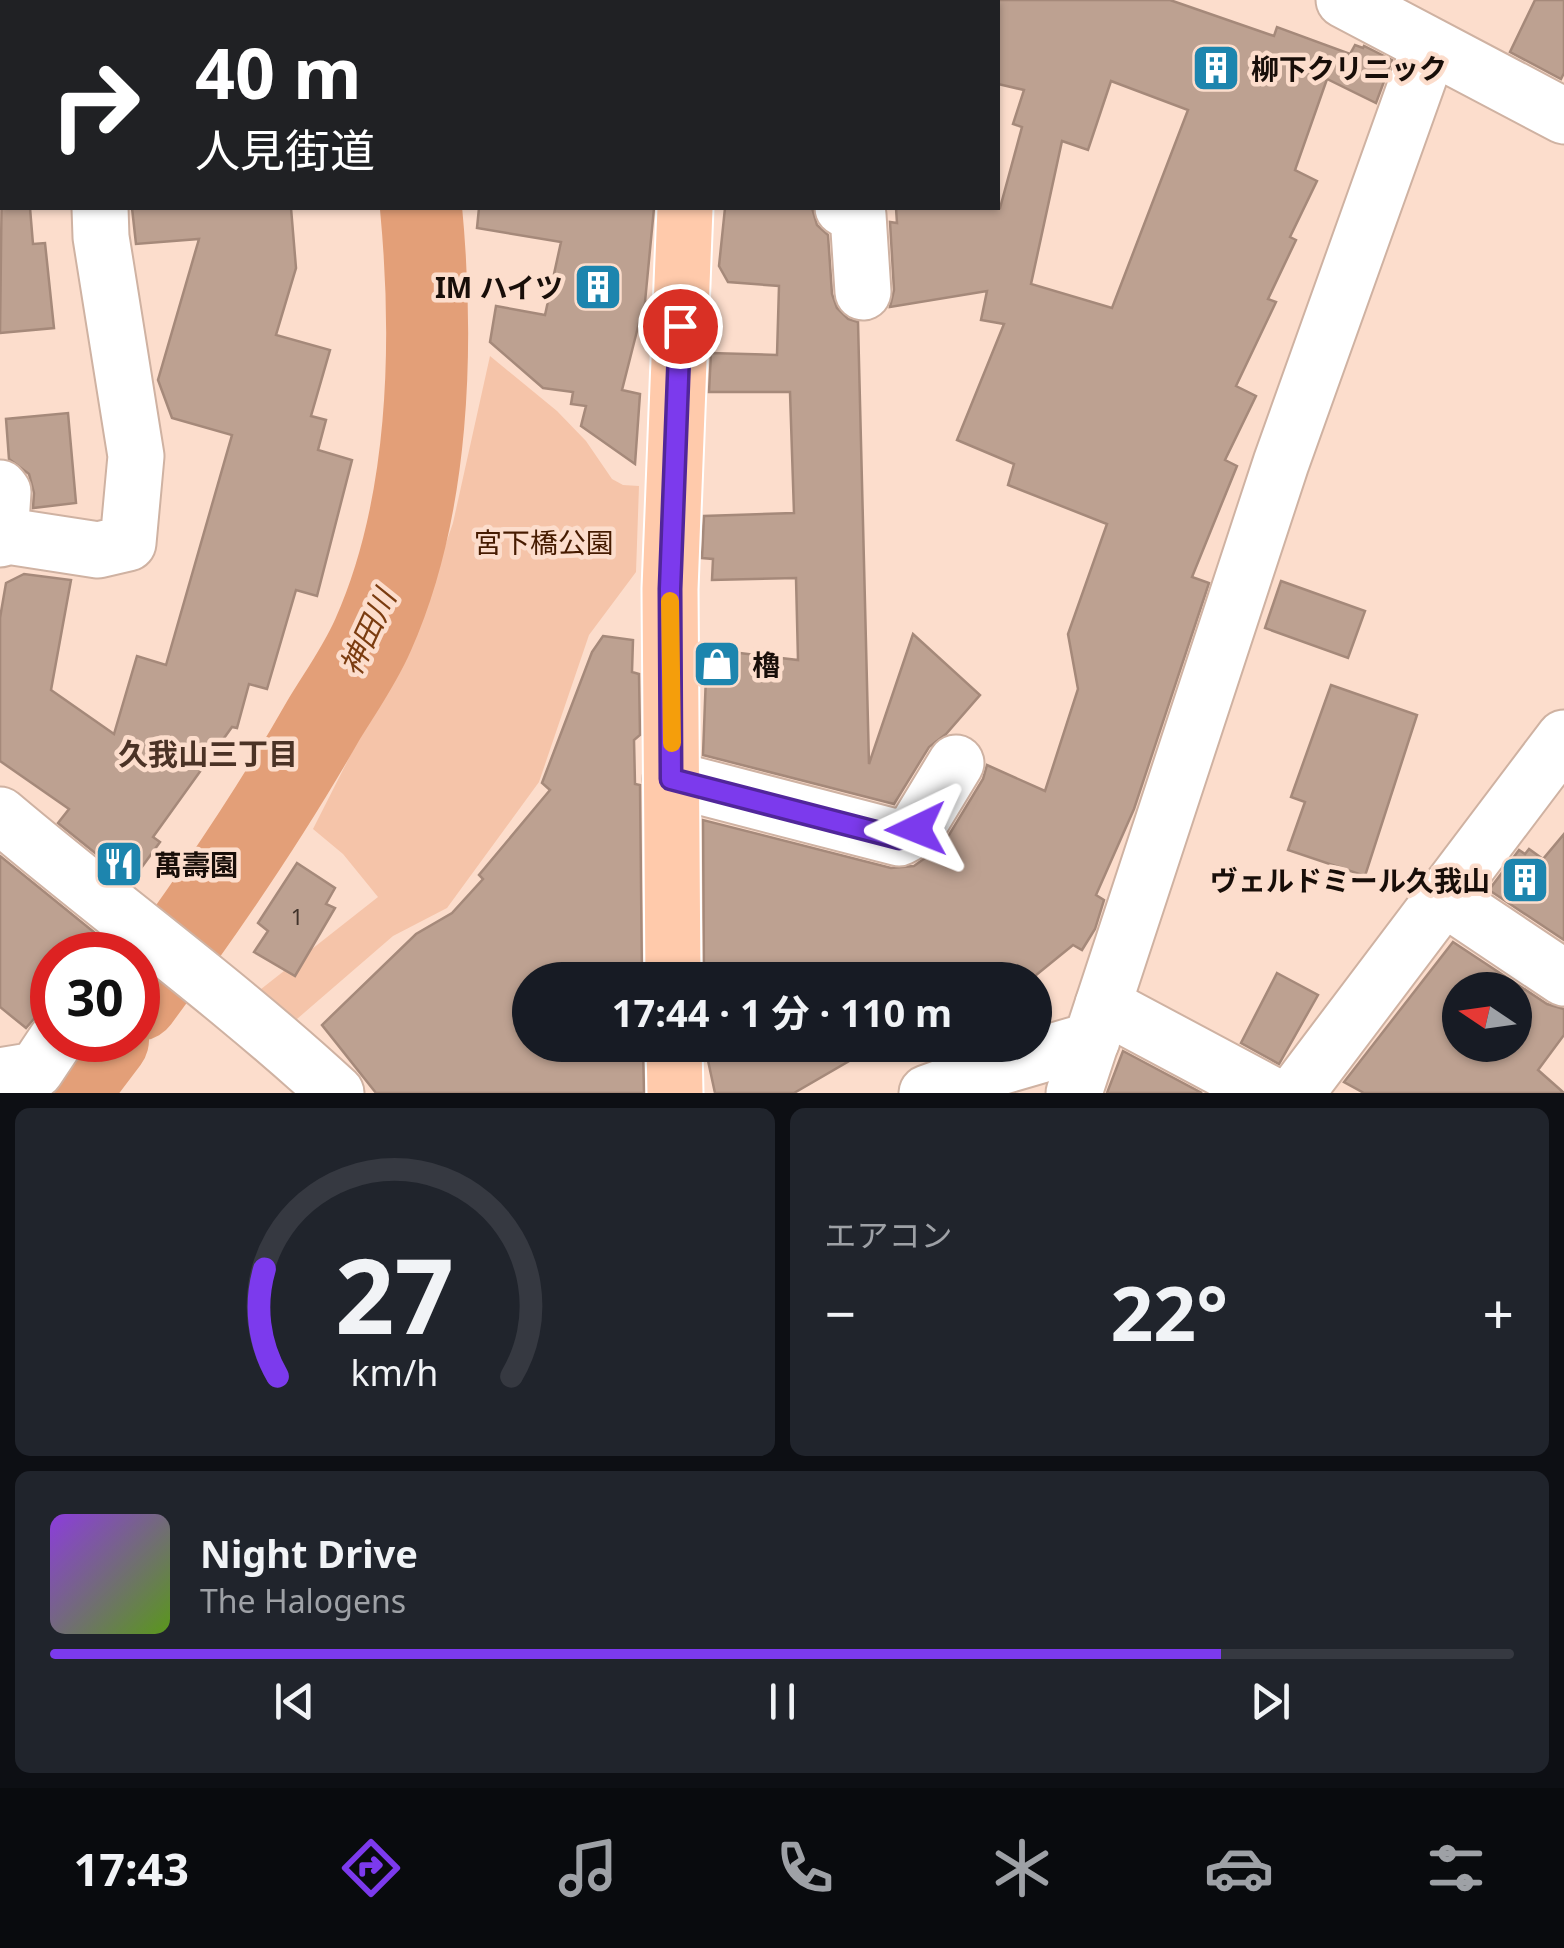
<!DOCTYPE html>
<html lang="ja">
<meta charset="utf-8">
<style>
body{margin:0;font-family:"Noto Sans","Noto Sans JP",sans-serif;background:#20242c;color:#f1f3f6;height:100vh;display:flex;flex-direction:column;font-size:38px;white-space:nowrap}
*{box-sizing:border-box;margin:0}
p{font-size:32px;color:#9ea1a6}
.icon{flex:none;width:55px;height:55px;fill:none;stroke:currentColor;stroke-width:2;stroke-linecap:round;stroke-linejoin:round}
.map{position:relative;height:1093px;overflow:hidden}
.details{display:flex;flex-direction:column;gap:15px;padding:15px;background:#0d0f14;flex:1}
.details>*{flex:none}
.hud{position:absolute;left:0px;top:0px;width:1000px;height:210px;box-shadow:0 2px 8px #0004;background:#202124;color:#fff;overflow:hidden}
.needle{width:65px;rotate:283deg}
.tools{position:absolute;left:1442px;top:972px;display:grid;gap:20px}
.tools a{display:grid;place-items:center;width:90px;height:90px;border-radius:50%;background:#171b24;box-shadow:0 2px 8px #0004;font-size:50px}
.speed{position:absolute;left:30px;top:932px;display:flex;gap:20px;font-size:50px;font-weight:700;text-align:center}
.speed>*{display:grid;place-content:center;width:130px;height:130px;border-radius:50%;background:#171b24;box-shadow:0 2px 8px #0004;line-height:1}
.speed .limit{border:15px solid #d22;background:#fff;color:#111}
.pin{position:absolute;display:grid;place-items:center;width:85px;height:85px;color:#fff;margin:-42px;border:5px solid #fff;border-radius:50%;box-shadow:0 2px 10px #0007}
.me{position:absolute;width:110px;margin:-55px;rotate:268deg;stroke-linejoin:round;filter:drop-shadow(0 0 8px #0008)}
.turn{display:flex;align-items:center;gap:35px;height:210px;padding:0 30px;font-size:45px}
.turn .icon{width:130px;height:130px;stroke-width:2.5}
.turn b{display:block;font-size:70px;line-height:85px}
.big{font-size:75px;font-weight:700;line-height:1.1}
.details .widget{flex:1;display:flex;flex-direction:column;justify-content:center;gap:15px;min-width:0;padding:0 35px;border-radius:15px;background:#20242c}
.details .dial{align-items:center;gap:0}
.dial svg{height:260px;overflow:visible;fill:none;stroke:#363941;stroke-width:7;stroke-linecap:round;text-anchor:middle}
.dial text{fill:#f1f3f6;stroke:none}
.song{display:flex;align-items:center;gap:30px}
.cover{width:120px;height:120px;border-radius:15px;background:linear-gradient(135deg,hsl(270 70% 55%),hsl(90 70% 35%))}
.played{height:10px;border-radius:5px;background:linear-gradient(90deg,#7c3aed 80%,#363941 80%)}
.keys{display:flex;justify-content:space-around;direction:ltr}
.heat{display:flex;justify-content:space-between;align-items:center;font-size:55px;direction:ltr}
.details .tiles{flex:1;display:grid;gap:15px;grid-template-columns:1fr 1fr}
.widget:last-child{grid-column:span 2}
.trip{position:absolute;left:512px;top:962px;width:540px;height:100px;border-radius:50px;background:#171b24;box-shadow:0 2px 8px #0004;font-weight:700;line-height:100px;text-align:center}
.menu{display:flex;height:160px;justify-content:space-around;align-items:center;background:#090b0e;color:#9ea1a6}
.menu .icon{width:70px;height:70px}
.menu .active{color:#7c3aed}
.menu b{font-size:45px;color:#f1f3f6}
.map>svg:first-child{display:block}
.green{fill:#f5c4a9}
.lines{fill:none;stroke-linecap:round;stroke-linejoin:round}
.river{stroke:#e39f78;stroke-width:82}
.building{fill:#bda191;stroke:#a5897a;stroke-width:2.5;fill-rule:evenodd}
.minor-casing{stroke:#cfb2a2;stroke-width:59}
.major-casing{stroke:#fff;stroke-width:59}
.minor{stroke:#fff;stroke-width:55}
.major{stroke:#ffcaab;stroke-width:55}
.route-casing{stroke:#51269a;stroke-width:25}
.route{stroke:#7c3aed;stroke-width:18}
.slow{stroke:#f59e0b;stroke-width:18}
.labels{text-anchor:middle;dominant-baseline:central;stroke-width:9;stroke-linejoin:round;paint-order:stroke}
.number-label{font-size:22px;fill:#41332b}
.poi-label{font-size:28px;font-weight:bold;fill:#180e09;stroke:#fcddcc;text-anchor:start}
.park-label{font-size:28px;fill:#461b00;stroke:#fcddcc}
.water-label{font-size:30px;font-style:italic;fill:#7b3c10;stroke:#fcddcc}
.neighbourhood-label{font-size:30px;font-weight:bold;fill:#4b3326;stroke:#fcddcc}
</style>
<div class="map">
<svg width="1564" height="1093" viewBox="0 0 1564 1093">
<rect width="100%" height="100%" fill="#fcddcc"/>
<path class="green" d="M490,356L557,411L586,441L612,479L623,485L639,486L636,572L589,635L539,782L447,908L393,936L290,1025L256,993L378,897L343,854L313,829L420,618L453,523Z"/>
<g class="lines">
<g class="river">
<path d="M402,0L403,2"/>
<path d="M138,1000C204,911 268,818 323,721C340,693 360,665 373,635C430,507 434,345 421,208"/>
<path d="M68,1093L108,1040"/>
</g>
</g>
<g class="building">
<path d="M998,0H1170L1274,36L1277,27L1350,54L1355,45L1363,48L1364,46L1392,60L1376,103L1327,79L1295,170L1317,181L1290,237L1296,240L1268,299L1276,302L1236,386L1256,396L1225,460L1237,466L1192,577L1209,583L1134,809L1096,895L1104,900L1095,929L1082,950L1073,945L1030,980H704L703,820L891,868L914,866L943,845L983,779L987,765L1045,791L1078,689L1068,634L1107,524L1008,485L1014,464L957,440L1004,324L981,320L987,291L890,307L894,290L890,222L897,223L896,208H1000L1022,127L1013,124L1024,90L998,84ZM1111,81L1188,110L1112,308L1031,284L1062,141L1088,150Z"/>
<path d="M1535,0H1564V73L1561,79L1510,52Z"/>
<path d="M2,168V208H30L33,244L45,243L54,328L0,333Z"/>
<path d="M132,208H291L296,268L276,335L330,350L311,416L326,420L318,450L352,460L317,596L296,590L267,689L249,684L237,728L232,727L153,837L160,842L131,882L58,823L69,809L0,761V618L6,583L24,574L71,580L51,690L114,734L137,656L166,665L232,435L172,418L158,380L199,239L136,244Z"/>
<path d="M479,208H654L643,323H639L622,390L640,394L635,464L581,426L586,406L571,404L573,392L543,388L490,342L496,306L545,315L561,242L477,228Z"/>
<path d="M725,208H812L817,225L828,235L832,294L837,308L848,319L858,322L869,764L913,634L980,695L946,734L929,747L894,804L703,755L707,649L798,660L796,578L712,580L713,559L702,558L704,516L794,513L790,392H709L711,353L777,355L779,286L728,282L719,266Z"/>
<path d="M68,413L76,503L33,508L34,493L29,474L9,459L6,419Z"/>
<path d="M1281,581L1365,611L1348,658L1265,628Z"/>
<path d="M603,636L633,640L632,672L639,674L640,735L634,740L635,784L640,785L642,980H530V1045H643L644,1093H376L322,1025L416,934L452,913L483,879L479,875L550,790L542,783L592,652Z"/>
<path d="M1331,685L1417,715L1365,876L1288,850L1305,802L1291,797Z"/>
<path d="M1564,834V940L1489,890L1519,850L1525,854L1529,849L1543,859Z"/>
<path d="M0,856L95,933L79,955H52V998L26,1028L0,1007Z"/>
<path d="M297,863L335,888L326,904L335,908L295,976L254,952L268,931L258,923Z"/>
<path d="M1453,942L1547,1004L1564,1009V1035L1538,1070L1564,1093H1364L1344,1082ZM1460,990H1515V1045H1460Z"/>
<path d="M1277,973L1318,995L1279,1064L1241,1043Z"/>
<path d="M759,1045H849L856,1057L794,1093H715L707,1056Z"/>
<path d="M1123,1051L1202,1093H1107Z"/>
</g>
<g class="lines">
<g class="minor-casing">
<g id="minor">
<path d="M91,0V2"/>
<path d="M1344,0L1564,116"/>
<path d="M843,208L858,215L863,292"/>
<path d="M0,488L3,492L0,539"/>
<path d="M1,535L98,550L128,543L136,456L101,237L100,208"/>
<path d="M671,779L899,838L916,829L956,763"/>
<path d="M0,815C111,909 229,994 336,1093"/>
<path d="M1443,897L1564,978"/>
<path d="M1103,1005L1268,1093"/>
<path d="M0,1076L36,1070L56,1040"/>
<path d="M927,1093L996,1068L1092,1040"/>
<path d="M1074,1093L1281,463L1430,46"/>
<path d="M1296,1093L1564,738"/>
</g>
</g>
<g class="major-casing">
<g id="major">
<path d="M697,2V0"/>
<path d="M673,980L670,589L685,208"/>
<path d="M674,1045L675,1093"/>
</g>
</g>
<use href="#minor" class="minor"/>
<use href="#major" class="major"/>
</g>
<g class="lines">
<g class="route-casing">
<path id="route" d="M680,326L670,589L671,779L899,838L916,829"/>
</g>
<use href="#route" class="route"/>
<path class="slow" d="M670,601L672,743"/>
</g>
<defs>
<g id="building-square" transform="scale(2.5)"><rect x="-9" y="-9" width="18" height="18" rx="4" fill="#1d85ae" stroke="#fcddcc"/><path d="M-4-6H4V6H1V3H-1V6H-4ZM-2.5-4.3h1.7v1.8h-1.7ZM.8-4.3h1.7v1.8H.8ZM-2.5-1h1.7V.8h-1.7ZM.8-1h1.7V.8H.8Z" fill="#fff"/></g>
<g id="shop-square" transform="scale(2.5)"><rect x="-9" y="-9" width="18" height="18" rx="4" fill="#1d85ae" stroke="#fcddcc"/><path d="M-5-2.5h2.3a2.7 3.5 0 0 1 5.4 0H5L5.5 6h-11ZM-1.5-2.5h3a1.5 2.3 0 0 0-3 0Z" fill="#fff"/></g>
<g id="restaurant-square" transform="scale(2.5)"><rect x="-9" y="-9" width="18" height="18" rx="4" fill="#1d85ae" stroke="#fcddcc"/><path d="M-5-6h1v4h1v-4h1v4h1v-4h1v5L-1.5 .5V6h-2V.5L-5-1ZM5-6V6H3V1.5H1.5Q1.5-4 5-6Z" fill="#fff"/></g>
</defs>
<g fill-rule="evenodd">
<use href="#building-square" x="1216" y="68"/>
<use href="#building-square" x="598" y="287"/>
<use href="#shop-square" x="717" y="664"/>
<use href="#restaurant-square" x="119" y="864"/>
<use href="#building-square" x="1525" y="880"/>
</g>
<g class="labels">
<g class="number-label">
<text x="297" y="916">1</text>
</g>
<g class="poi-label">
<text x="1251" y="68">柳下クリニック</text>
<text x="563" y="287" text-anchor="end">IM ハイツ</text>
<text x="752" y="664">櫓</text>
<text x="154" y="864">萬壽園</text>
<text x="1490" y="880" text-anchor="end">ヴェルドミール久我山</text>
</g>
<g class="park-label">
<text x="544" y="542">宮下橋公園</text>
</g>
<g class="water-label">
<text transform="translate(367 632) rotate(-65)">神田川</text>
</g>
<g class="neighbourhood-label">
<text x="208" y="753">久我山三丁目</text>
</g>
</g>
</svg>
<div class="tools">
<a><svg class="needle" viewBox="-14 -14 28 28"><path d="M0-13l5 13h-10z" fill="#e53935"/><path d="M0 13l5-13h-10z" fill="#9ea1a6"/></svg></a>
</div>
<div class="speed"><div class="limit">30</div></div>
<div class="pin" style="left:680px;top:326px;background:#d93025"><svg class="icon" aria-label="arrive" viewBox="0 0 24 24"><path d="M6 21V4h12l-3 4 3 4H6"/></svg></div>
<svg class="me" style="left:916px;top:829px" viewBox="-20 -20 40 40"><path d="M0-17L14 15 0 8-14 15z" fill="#7c3aed" stroke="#fff" stroke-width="4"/></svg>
<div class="trip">17:44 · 1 分 · 110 m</div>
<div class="hud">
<div class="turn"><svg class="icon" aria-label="right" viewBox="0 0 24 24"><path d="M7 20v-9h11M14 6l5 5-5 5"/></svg><div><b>40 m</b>人見街道</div></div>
</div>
</div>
<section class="details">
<div class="tiles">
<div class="widget dial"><svg viewBox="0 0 100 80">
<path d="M14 69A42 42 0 1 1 86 69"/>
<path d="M14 69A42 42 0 0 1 10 36" stroke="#7c3aed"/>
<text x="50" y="56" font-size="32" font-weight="700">27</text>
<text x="50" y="72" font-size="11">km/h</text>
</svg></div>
<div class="widget"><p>エアコン</p>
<div class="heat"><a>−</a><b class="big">22°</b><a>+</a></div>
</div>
<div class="widget">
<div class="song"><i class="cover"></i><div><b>Night Drive</b><p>The Halogens</p></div></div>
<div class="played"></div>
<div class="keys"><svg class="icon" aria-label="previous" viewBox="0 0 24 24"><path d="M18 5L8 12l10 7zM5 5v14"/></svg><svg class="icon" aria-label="pause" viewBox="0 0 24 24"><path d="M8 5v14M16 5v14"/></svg><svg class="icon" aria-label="next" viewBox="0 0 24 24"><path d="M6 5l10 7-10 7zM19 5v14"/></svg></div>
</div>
</div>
</section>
<nav class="menu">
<b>17:43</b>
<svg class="icon active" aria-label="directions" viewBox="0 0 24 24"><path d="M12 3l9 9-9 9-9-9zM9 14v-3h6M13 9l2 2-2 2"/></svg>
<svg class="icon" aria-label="music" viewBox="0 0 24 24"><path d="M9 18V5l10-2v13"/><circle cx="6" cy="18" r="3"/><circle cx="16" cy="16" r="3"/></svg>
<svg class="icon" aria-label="phone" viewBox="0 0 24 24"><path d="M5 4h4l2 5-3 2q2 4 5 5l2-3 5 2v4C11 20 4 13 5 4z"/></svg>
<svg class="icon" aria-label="climate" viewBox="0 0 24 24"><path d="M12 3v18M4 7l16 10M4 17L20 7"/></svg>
<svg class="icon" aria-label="car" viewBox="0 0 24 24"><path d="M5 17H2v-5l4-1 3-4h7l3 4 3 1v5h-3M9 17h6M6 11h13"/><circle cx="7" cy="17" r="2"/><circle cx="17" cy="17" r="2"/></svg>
<svg class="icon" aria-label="filters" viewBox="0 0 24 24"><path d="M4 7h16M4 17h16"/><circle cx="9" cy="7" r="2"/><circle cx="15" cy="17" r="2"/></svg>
</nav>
